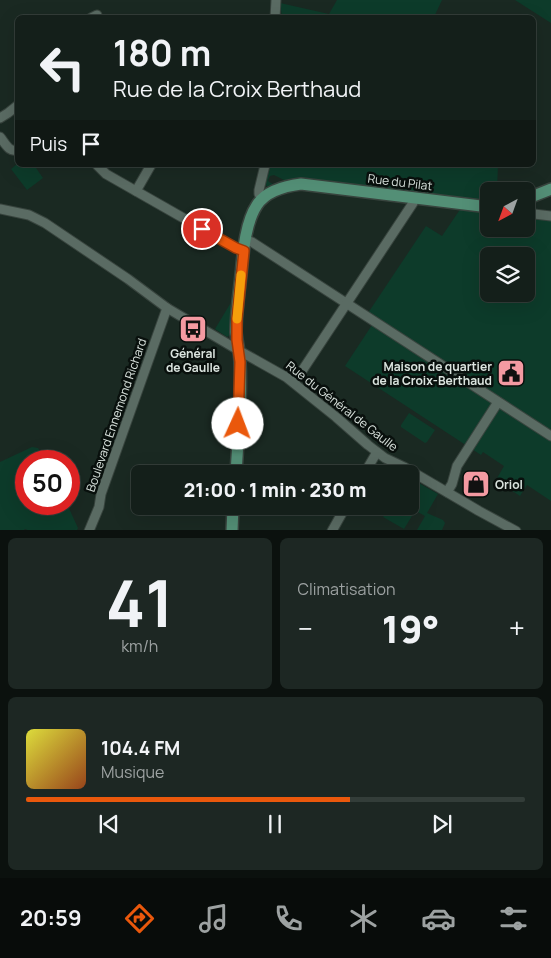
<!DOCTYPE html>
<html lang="fr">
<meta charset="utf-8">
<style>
body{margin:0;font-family:Manrope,sans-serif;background:#1d2723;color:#f1f3f6;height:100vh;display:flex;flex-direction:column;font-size:19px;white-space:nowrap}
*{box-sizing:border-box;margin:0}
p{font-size:16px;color:#9da2a2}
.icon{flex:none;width:28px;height:28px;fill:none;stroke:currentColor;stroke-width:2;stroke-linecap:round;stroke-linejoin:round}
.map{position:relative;height:530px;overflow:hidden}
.sheet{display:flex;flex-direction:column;gap:8px;padding:8px;background:#0b110e;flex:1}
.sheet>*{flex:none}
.banner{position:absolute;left:15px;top:15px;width:521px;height:152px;border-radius:8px;box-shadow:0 5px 20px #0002,0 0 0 1px #333d39;background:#141f1a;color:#f1f3f6;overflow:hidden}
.needle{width:32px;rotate:221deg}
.tools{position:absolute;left:480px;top:182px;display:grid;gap:10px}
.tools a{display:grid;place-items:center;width:55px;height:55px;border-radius:8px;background:#141f1a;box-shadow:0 5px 20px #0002,0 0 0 1px #333d39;font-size:25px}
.speed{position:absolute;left:15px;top:450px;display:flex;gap:10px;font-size:25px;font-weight:700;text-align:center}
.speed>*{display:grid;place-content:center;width:65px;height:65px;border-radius:50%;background:#141f1a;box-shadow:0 5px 20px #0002,0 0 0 1px #333d39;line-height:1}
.speed .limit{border:8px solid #d22;background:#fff;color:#111}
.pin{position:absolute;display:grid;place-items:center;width:42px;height:42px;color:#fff;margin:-21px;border:2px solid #fff;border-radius:50%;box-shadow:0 1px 5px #0007}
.me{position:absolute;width:55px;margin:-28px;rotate:2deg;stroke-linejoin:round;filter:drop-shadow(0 0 4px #0008)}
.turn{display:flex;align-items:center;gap:18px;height:105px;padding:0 15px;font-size:22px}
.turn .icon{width:65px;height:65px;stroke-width:2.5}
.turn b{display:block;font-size:35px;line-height:42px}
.then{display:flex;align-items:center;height:48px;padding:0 15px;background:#0003;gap:10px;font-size:19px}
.big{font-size:38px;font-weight:800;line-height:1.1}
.sheet .card{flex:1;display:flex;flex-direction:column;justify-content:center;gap:8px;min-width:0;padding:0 18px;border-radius:8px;background:#1d2723}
.sheet .dial{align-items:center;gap:0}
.dial b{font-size:65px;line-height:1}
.song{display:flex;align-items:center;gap:15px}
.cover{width:60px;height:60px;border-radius:8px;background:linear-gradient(135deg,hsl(60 70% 55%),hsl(20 70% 35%))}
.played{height:5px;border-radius:2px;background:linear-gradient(90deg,#ea580c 65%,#333d39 65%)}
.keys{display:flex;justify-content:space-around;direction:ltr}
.heat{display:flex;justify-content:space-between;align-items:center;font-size:28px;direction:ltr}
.sheet .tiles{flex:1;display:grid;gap:8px;grid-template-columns:1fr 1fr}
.card:last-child{grid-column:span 2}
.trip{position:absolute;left:131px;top:465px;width:288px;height:50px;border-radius:8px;background:#141f1a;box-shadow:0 5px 20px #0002,0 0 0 1px #333d39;font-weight:800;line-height:50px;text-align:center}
.menu{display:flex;height:80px;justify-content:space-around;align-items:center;background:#080c0a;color:#9da2a2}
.menu .icon{width:35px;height:35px}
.menu .current{color:#ea580c}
.menu b{font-size:22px;color:#f1f3f6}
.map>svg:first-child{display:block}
.green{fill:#0d3b2a;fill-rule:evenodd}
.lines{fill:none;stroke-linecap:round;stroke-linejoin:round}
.minor-casing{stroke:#38443e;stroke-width:11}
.major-casing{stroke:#38443e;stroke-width:14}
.minor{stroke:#5a6b63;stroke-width:9}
.major{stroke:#538f76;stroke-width:11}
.route-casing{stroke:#983908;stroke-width:12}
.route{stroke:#ea580c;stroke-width:9}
.slow{stroke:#f59e0b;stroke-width:9}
.labels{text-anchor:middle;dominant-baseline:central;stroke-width:5;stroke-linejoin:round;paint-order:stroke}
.street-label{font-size:12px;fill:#dbe4df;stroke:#09100d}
.poi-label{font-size:12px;font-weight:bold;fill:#dbe4df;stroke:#09100d}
</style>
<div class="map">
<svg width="551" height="531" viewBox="0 0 551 531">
<rect width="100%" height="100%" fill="#1a2922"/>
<g class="green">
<path d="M337,0H442L434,17L435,18L282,17L280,3L329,14Z"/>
<path d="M515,0H551V23Z"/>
<path d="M17,158L18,165H34L43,178L27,190L11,169L17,164L14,161Z"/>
<path d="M271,165H498L497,191H489V201L378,190L316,181H286L274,175L270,176L268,180L269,182L273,184L281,182L282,184L271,188L265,185L266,178Z"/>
<path d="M461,208L489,211V229H526V214L551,218V501L527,485L520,496L496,480L504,466L483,452L481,455L345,366L372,325L364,319L426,226L442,236ZM489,256H526V294H489Z"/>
<path d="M230,304L232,306L231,334L227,337L215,329Z"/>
<path d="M409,413L435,430L427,442L425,443L401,427V425Z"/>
<path d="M32,447L38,448L46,461H26V504H67L78,528L77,530L30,531L25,529L24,530H0V462Z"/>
<path d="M410,478L438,494L427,513L443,520L445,523L442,530H417L425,516L407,506H410Z"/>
<path d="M390,506H406L415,511L404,529L383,517Z"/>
</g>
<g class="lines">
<g class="minor-casing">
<g id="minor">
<path d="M91,18L97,15"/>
<path d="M275,18L276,0"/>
<path d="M0,118L8,113L18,105"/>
<path d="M0,137C5,143 9,153 18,150"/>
<path d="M97,165L106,174L236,248L244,251"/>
<path d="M136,191L151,165"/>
<path d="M262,198L259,194V190L265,165"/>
<path d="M0,209L29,215L45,223L128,279L167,308L238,350L286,377L336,417L368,445L385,458L404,467L479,511L516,531"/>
<path d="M526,213L551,216"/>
<path d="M246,240L252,242L551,436"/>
<path d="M294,383L413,203L414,198"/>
<path d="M364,474L377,452"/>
<path d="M447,492L452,484L457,466L498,402"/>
<path d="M89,531L99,507L101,494L167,308"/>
<path d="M332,531L346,506"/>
</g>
</g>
<g class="major-casing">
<g id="major">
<path d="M526,199L551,189"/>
<path d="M236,474C238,437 242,399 240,363C240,353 237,343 236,332C236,313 239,294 241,275C243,254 245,223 257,205C266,191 285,186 301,184L489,207"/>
<path d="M232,531L233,506"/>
</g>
</g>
<use href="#minor" class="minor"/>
<use href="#major" class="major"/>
</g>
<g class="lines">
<g class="route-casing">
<path id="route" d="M202,229L236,248L244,251L237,319V340L240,362L238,424"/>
</g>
<use href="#route" class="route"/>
<path class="slow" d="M237,319L241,275"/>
</g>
<defs>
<g id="bus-square" transform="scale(1.4375)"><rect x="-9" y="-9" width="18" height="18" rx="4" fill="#f49aa2" stroke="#09100d"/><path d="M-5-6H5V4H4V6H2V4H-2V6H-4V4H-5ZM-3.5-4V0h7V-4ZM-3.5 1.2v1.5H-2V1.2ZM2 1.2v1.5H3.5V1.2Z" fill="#111"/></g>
<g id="civic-square" transform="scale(1.4375)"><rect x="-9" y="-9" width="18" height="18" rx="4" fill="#f49aa2" stroke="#09100d"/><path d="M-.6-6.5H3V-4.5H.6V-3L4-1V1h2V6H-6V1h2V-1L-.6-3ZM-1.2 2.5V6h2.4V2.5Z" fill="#111"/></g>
<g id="shop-square" transform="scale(1.4375)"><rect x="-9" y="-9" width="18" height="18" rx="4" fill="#f49aa2" stroke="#09100d"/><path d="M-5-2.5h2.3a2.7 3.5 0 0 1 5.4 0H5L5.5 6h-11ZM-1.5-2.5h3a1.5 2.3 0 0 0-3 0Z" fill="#111"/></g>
</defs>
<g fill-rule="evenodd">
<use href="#bus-square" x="193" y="329"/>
<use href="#civic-square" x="511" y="373"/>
<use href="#shop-square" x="476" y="484"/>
</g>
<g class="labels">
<g class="street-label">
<text transform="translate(400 182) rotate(7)">Rue du Pilat</text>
<text transform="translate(342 406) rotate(38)">Rue du Général de Gaulle</text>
<text transform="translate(116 415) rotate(-71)">Boulevard Ennemond Richard</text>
</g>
<g class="poi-label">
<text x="193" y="353">Général<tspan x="193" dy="14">de Gaulle</tspan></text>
<text x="492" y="366" text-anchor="end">Maison de quartier<tspan x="492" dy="14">de la Croix-Berthaud</tspan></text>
<text x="495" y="484" text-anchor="start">Oriol</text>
</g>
</g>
</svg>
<div class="tools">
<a><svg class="needle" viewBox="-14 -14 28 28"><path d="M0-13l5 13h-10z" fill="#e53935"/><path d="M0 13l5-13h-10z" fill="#9da2a2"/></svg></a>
<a><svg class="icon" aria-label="layers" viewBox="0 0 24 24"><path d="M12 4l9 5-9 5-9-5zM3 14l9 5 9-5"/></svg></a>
</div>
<div class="speed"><div class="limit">50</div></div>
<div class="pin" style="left:202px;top:229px;background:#d93025"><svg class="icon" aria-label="arrive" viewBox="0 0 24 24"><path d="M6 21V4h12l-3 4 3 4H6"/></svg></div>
<svg class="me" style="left:238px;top:424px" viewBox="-20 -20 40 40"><circle r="19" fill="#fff"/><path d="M0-13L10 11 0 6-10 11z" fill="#ea580c"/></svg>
<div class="trip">21:00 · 1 min · 230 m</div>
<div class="banner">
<div class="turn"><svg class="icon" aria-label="left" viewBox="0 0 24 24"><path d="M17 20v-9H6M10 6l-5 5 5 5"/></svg><div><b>180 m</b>Rue de la Croix Berthaud</div></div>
<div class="then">Puis<svg class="icon" aria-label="arrive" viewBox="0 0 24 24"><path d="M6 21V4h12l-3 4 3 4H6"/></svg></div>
</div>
</div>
<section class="sheet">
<div class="tiles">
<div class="card dial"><b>41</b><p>km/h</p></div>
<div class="card"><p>Climatisation</p>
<div class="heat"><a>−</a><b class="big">19°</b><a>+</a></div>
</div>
<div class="card">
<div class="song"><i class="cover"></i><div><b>104.4 FM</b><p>Musique</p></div></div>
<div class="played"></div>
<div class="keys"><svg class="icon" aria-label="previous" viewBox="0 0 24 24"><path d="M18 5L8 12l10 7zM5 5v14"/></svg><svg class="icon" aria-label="pause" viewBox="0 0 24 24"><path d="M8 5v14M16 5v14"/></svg><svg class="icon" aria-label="next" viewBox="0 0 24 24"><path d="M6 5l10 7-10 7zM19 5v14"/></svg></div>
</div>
</div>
</section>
<nav class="menu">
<b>20:59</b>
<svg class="icon current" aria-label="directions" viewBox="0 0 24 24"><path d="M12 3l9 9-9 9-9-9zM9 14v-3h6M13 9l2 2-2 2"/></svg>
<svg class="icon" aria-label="music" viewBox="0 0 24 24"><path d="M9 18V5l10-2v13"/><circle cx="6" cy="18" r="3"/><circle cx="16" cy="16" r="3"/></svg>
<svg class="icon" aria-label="phone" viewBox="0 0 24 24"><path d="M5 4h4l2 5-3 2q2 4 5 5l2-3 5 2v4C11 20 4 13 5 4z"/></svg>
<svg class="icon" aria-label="climate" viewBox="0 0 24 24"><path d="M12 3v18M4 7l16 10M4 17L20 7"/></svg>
<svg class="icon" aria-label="car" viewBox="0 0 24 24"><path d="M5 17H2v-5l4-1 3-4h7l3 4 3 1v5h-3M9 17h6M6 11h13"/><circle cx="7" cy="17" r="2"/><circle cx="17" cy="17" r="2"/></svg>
<svg class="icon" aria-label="filters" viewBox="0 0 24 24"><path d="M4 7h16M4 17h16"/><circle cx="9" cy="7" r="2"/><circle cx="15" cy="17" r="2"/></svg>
</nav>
